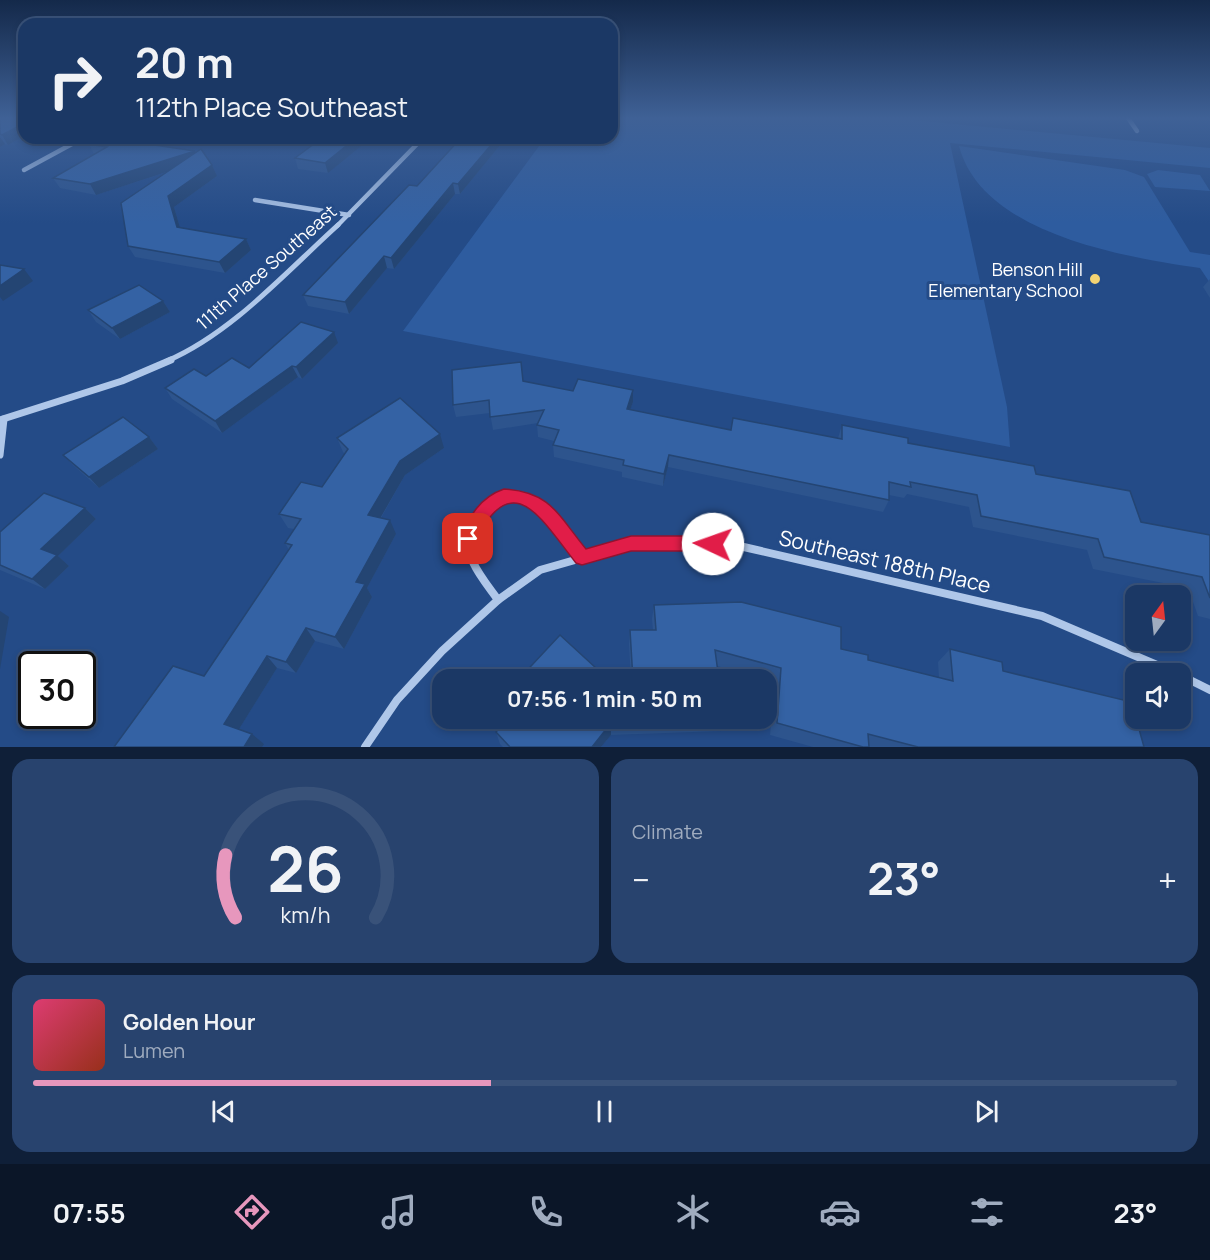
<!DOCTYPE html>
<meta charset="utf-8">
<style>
body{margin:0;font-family:Manrope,sans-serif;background:#28436e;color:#f1f3f6;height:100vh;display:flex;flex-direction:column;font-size:22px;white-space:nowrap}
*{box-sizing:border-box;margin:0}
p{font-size:20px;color:#a0acbf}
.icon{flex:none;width:33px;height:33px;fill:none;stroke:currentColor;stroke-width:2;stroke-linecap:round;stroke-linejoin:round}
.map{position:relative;height:747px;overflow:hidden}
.details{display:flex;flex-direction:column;gap:12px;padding:12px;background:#0f1f38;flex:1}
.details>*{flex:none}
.banner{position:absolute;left:18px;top:18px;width:600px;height:126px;border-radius:18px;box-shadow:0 3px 9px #0003,0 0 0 2px #395279;background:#1b3865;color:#f1f3f6;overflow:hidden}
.needle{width:39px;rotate:15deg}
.fabs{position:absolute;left:1125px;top:585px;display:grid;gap:12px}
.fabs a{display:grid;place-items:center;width:66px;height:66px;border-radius:12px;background:#1b3865;box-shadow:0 3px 9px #0003,0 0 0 2px #395279;font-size:30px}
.speed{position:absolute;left:18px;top:651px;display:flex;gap:12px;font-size:30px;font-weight:700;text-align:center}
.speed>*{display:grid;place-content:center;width:78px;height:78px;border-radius:50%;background:#1b3865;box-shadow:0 3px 9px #0003,0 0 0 2px #395279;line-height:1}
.speed .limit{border:3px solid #111;border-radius:9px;background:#fff;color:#111}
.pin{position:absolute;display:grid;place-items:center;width:51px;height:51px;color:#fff;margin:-26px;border-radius:12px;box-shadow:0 3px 9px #0006}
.me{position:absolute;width:66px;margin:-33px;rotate:273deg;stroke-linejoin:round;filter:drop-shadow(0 0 4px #0008)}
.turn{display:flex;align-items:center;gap:21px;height:126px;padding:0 18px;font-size:27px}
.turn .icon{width:78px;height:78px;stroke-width:2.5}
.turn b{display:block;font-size:42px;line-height:51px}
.big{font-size:45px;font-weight:700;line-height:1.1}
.details .tile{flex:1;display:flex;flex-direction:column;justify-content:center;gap:9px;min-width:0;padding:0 21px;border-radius:18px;background:#28436e}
.details .dial{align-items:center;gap:0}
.dial svg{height:156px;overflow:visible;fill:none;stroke:#395279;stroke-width:7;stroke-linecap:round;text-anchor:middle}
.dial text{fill:#f1f3f6;stroke:none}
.song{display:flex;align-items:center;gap:18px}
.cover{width:72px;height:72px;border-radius:9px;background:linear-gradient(135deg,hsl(340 70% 55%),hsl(10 70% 35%))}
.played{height:6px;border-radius:3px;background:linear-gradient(90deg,#e797bd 40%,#395279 40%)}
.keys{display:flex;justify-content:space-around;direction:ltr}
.heat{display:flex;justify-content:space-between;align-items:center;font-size:33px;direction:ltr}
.details .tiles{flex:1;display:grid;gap:12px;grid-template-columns:1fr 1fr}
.tile:last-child{grid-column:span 2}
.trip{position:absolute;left:432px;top:669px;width:345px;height:60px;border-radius:18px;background:#1b3865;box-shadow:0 3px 9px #0003,0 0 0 2px #395279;font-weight:700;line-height:60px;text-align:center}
.tabs{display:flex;height:96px;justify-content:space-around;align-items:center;background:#0b1628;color:#a0acbf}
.tabs .icon{width:42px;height:42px}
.tabs .active{color:#e797bd}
.tabs b{font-size:27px;color:#f1f3f6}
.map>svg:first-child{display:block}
.green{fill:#2e5c9f}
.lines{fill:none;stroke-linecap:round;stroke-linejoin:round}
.street-far3{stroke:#afc7e9;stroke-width:4.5}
.street-far2{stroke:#afc7e9;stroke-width:5}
.street-far1{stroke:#afc7e9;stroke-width:7}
.street{stroke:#afc7e9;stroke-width:8}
.wall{fill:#2d548d}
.shaded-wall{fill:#244573}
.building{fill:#3462a4;stroke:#244573;stroke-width:1.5}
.route{fill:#e11d48;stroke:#92132f;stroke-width:1.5}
.poi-dot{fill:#f3d373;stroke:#244b87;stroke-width:2}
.labels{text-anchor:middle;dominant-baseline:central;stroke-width:6;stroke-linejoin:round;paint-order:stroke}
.street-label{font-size:18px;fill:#fff;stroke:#244b87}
.poi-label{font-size:18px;fill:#fff;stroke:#244b87;text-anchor:end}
.near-street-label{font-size:21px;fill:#fff;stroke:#244b87}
</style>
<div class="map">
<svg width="1210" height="747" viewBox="0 0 1210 747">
<rect width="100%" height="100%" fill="#244b87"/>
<g class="green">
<path d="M612,118H891L1210,148V168L950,143L1007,407L1010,447L403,331L545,138H612Z"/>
<path d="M959,146L1125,170L1144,177L1190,252L1210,255V283L1200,268C1124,257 982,234 959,146Z"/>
<path d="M1158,170L1200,175L1210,191L1155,187L1147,174Z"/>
</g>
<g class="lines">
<g class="street-far3">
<path d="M1128,118L1137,131"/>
<path d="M24,170L83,138"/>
<path d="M255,200L349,215"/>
<path d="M337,226L423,138"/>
</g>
<path class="street-far2" d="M167,361C232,333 286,272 338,225"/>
<g class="street-far1">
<path d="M0,420L122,381L171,360"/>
<path d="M0,455L4,419"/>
<path d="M470,532C494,476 534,493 564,532"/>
</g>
<g class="street">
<path d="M470,531C462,557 484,580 498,600"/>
<path d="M563,531L582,558"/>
<path d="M1180,675L1210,690"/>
<path d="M365,747L397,700L442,651L498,600L540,570L631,544L691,542L735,545L1042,616L1178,674"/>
</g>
</g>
<g class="wall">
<path d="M0,118H24V136L8,145L5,144L0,147Z"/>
<path d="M50,138H74L69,141Z"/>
<path d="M81,138H164L153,145L195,151L212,165L217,176L174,207L180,228L246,239L251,250L225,273L135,257L128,246L167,172L96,195L60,188L53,178L94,154L89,144L84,143Z"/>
<path d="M322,138L328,173L298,169L295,158Z"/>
<path d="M456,138H506L460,194H455L394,269L387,268L349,314L308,306L303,295L417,186L456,143Z"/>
<path d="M1210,279V298L1203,287Z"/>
<path d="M163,301L170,312L120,339L96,322L88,310Z"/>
<path d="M338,343L302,379L298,377L222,433L172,399L165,388L206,376L249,368Z"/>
<path d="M523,381L573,391L633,390V402L630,410L730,430L838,438L842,425L908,443L1036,474L1141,522L1210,535V619L1198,616L1188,588L1093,569L1087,550L973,527L969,507L907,494L904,498L889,495V500L883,512L668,467L663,486L622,477V472L554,457L553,445L554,441L538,437L537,425L538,423L493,430L490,413L456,417L453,405Z"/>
<path d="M149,437L158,449L99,488L74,466L63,455Z"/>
<path d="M337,438L444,448L405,475L381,518L396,534L367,588L372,597L344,649L315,641L296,673L277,668L239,729L264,744L115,747L204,676L289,550L285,543L294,529L288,528L279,514L322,487L345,454L343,452Z"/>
<path d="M85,508L96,519L58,556L69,566L45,589L0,570V532Z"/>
<path d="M654,605L841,649L868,660L939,678L938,662L950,649L1003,671L1144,747H813L770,735L775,681L717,666L719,680H631L629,644L630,630H653L652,619Z"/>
<path d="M509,718L726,719L721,731L611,735L601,747H503L500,744L496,732Z"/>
</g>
<g class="shaded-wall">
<path d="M21,125L24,129V136L8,145L2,135Z"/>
<path d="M0,137L5,144L0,147Z"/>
<path d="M142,138H164L141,152L135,142Z"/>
<path d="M356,138H371L328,173L325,163Z"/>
<path d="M497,138H506L460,194L458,184Z"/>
<path d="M195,151L200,161L96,195L90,184Z"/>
<path d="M212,165L217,176L174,207L183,238L177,227L168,196Z"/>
<path d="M453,183L455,194L394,269L391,258Z"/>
<path d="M246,239L251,250L225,273L219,262Z"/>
<path d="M384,256L387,268L349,314L345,302Z"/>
<path d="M24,269L33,281L3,301L0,297V286Z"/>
<path d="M163,301L170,312L120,339L112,328Z"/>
<path d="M334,332L338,343L302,379L296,367Z"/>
<path d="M292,366L298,377L222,433L215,421Z"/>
<path d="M633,390V402L626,421L627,409Z"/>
<path d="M440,434L444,448L405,475L374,529L368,515L400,461Z"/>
<path d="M149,437L158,449L99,488L89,477Z"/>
<path d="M669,455L668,467L663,486L664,474Z"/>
<path d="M85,508L96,519L58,556L69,566L45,589L32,579L41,549Z"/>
<path d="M390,520L396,534L367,588L372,597L344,649L335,637L356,582Z"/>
<path d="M0,611L9,617L0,669Z"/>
<path d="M306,628L315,641L296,673L286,662Z"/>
<path d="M267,656L277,668L236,734L224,724Z"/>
<path d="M611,723V735L601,747H592Z"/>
<path d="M252,734L264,744L262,747H244Z"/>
</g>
<g class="building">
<path d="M0,118H24V125H21L2,135L0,134Z"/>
<path d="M99,138H142L135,142L195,151L90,184L53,178L107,147L88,144Z"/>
<path d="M322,138H356L325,163L295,158Z"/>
<path d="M456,138H497L458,184L453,183L391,258L384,256L345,302L303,295L409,185L417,186L460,139Z"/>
<path d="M201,149L212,165L168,196L177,227L246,239L219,262L128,246L121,203Z"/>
<path d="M0,265L24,269L0,286Z"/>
<path d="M139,285L163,301L112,328L88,310Z"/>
<path d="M301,322L334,332L296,367L292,366L215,421L165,388L194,369L206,376L232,358L249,368Z"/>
<path d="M521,362L523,381L573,391L578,379L633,390L627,409L731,430L733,418L842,439V425L908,438V443L1034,466L1036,474L1130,491L1141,522L1210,535V598L1202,577L1104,557L1098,539L981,516L977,495L910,482L911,487L889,482V500L669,455L664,474L623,465L624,460L553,445L559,430L537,425L544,410L490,417L489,400L453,405L452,370Z"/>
<path d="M400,398L440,434L400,461L368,515L390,520L356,582L365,584L335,637L306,628L286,662L267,656L224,724L252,734L244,747H114L173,666L204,676L292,545L285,543L301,519L279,514L301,482L322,487L348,449L337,438Z"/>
<path d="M123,417L149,437L89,477L63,455Z"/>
<path d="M44,493L85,508L41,549L57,555L32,579L0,565V532Z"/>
<path d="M741,602L841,627V649L868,655V660L953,681L950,649L1002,662L1003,671L1132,702L1136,718L1144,747H918L868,734L869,747H863L777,723L781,668L715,650L719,680H633L630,630H656L654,605Z"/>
<path d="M560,635L609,680H518Z"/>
<path d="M509,718H725L726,719L611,723L592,747H510L496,732Z"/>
</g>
<linearGradient id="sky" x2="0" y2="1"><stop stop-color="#14294a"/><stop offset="0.53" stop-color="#3f6196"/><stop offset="1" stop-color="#3f6196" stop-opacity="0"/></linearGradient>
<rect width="1210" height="223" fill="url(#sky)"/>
<path class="route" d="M504,489C551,492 558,515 586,549L631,536H713L719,538L722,544L719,549L713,551H631L582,565L576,563C541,519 512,463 474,544L468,546L462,544L459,539C469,517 480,497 504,489Z"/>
<circle class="poi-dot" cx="1095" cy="279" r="6"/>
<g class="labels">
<g class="street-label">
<text transform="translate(266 267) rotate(-41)">111th Place Southeast</text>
</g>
<g class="poi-label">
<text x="1083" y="269">Benson Hill<tspan x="1083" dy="21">Elementary School</tspan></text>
</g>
<g class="near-street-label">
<text transform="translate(885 561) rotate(13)">Southeast 188th Place</text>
</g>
</g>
</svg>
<div class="fabs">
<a><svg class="needle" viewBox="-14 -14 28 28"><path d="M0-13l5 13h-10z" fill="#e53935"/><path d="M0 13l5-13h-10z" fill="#a0acbf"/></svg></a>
<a><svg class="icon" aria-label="sound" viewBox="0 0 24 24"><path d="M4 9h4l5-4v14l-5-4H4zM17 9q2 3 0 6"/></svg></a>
</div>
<div class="speed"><div class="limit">30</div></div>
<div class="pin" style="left:468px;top:539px;background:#d93025"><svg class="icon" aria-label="arrive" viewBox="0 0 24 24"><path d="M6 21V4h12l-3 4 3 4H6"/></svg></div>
<svg class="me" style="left:713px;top:544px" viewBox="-20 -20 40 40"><circle r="19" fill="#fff"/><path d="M0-13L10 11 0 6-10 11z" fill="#e11d48"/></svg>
<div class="trip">07:56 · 1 min · 50 m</div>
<div class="banner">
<div class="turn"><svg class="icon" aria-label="right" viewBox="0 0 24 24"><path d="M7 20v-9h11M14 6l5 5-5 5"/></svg><div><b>20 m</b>112th Place Southeast</div></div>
</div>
</div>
<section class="details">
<div class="tiles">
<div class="tile dial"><svg viewBox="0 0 100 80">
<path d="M14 69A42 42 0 1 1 86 69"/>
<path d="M14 69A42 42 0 0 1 9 37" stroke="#e797bd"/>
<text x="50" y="56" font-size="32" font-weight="700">26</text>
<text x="50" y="72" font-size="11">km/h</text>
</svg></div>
<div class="tile"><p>Climate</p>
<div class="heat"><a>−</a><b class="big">23°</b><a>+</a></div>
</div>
<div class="tile">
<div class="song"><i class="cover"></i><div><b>Golden Hour</b><p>Lumen</p></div></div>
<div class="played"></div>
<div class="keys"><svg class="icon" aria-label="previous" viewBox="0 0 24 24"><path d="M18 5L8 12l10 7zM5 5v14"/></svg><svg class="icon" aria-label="pause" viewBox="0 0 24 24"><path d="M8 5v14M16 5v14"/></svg><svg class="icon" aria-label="next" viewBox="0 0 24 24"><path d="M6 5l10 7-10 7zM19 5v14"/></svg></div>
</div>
</div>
</section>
<nav class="tabs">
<b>07:55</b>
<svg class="icon active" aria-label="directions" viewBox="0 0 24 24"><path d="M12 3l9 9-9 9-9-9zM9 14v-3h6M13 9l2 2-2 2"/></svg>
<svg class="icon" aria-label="music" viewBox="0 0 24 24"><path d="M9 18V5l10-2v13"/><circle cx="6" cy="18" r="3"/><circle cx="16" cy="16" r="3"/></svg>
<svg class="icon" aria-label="phone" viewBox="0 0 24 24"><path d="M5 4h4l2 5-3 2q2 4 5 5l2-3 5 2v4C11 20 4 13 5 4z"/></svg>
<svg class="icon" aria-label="climate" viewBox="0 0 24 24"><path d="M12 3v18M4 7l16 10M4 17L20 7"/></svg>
<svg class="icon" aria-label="car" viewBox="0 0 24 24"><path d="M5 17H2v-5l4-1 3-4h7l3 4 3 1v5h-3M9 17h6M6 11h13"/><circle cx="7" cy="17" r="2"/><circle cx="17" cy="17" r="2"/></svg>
<svg class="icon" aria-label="filters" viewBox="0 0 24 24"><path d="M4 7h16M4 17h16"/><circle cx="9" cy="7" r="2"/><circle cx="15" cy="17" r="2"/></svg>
<b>23°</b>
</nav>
